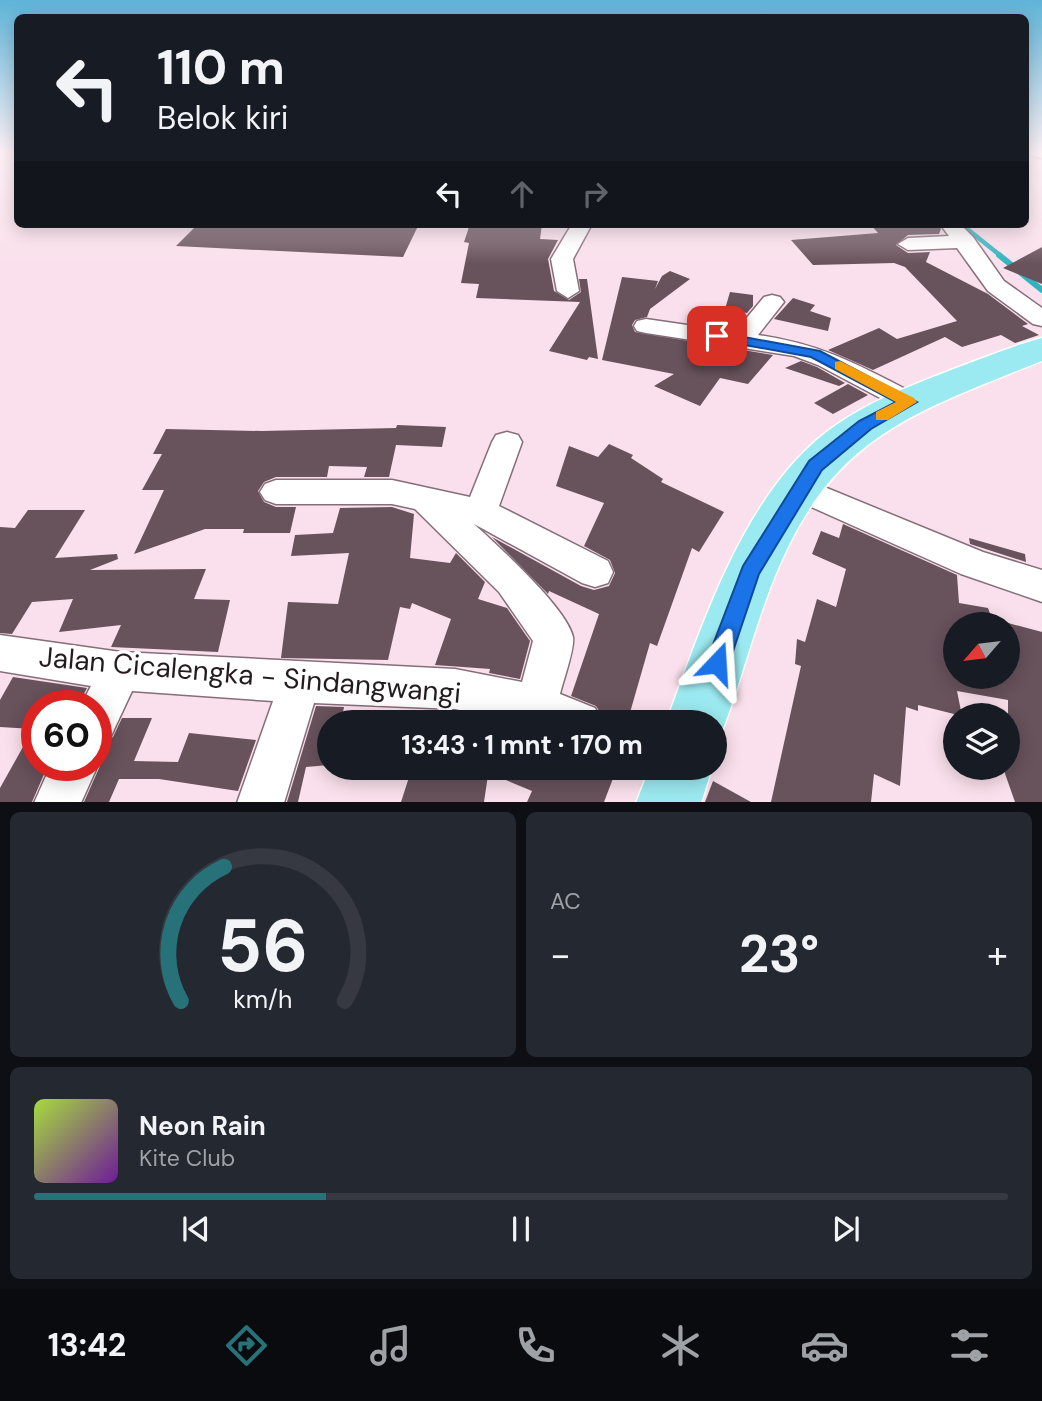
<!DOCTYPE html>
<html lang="id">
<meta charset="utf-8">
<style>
body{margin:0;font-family:"DM Sans",sans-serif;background:#242831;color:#f1f3f6;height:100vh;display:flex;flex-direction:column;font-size:26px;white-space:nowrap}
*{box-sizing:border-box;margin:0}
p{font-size:23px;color:#9ea1a6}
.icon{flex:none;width:38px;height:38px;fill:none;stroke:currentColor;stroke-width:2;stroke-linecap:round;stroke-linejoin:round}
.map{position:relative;height:802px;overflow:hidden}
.details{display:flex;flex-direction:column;gap:10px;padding:10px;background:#0d0f14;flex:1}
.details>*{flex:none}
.banner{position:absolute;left:14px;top:14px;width:1015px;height:214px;border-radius:10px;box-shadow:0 4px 18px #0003;background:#171b24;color:#f1f3f6;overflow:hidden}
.needle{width:46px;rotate:242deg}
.fabs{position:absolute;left:943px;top:612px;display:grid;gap:14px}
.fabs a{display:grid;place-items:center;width:77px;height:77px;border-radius:50%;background:#171b24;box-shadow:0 4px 18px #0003;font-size:35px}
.speed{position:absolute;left:21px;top:690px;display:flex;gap:14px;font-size:35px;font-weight:700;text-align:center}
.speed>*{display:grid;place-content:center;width:91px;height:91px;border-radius:50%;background:#171b24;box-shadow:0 4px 18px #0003;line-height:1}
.speed .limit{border:10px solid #d22;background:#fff;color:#111}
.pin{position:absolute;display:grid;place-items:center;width:60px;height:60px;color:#fff;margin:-30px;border-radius:14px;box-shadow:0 4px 10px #0006}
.me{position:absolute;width:77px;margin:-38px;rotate:20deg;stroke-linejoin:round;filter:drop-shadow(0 0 5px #0008)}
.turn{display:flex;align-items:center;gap:24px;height:147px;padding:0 28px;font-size:32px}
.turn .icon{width:91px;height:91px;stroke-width:2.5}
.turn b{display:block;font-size:49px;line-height:60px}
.lanes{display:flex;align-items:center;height:66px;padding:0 28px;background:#0003;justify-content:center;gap:35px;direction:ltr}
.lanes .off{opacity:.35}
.big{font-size:52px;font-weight:700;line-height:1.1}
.details .widget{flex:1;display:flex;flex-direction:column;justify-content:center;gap:10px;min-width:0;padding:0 24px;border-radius:10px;background:#242831}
.details .dial{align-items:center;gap:0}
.dial svg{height:182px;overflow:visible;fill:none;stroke:#363941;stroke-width:7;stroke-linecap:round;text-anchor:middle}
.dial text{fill:#f1f3f6;stroke:none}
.song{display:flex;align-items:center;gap:21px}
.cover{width:84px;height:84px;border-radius:10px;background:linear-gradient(135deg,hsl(80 70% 55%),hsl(280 70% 35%))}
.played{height:7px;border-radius:4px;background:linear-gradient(90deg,#277178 30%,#363941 30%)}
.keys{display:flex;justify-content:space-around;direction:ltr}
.heat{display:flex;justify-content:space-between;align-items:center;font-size:38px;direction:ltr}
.details .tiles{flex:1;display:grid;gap:10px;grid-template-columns:1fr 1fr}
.widget:last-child{grid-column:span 2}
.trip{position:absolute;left:317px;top:710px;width:410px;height:70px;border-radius:35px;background:#171b24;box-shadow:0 4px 18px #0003;font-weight:700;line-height:70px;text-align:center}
.menu{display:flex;height:112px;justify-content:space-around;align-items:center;background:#090b0e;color:#9ea1a6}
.menu .icon{width:49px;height:49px}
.menu .current{color:#277178}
.menu b{font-size:32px;color:#f1f3f6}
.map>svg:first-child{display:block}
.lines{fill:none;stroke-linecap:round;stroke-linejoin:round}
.stream-far1{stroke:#2fb4bf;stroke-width:4.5}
.stream{stroke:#2fb4bf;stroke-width:6}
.building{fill:#68525c}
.street-casing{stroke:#856e79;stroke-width:3}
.primary-casing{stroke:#fff;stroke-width:3}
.street{fill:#fff;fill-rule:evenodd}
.primary{fill:#9ceaf1;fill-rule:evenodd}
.route{fill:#1a73e8;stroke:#114b97;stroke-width:2}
.slow{fill:#f59e0b}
.labels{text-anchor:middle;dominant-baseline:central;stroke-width:7;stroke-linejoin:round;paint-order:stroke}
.near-street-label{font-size:28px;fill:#241b1f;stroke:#fff}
</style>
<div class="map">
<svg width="1042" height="803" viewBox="0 0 1042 803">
<rect width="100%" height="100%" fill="#fae0ec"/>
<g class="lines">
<path class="stream-far1" d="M961,224L1001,256"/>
<path class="stream" d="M999,255L1042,290"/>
</g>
<g class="building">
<path d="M198,224H419L403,257L176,246Z"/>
<path d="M470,224H542L540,239L558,240L548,259L554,291L569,300L581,292L579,279H587L598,359L589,357L587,360L549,351L580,302L476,298L479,284L461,283L469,243L464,242Z"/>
<path d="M870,224H937L941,229L939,234L908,235L896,245L908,253L930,252L926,262L988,294L1028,324L1022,326L1039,335L1015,343L1001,335L962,347L945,337L873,370L828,350L879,328L897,339L957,321L905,267L894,263L813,265L791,240L878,233Z"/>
<path d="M1042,247V284L1003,268Z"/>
<path d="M670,271L690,279L650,309L647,317L635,320L632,325L635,332L773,355L748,384L720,378L700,406L654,386L674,374L602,360L622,277L658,281L655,289L662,276Z"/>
<path d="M730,292L753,295V306L747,313L725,309Z"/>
<path d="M793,298L815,305L810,311L831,318L828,331L774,319Z"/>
<path d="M801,361L817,367L845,383L839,386L785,368Z"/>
<path d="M848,384L868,395L833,414L814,403Z"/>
<path d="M397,425L446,427L442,447L396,445L389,477H364L367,467L329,466L327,477H276L264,482L258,491L264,502L276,507H296L290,533H243L244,529H205L134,554L164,490H142L162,454H153L166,429L262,431L396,428Z"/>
<path d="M609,444L633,455L631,458L663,479L661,482L724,512L699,552L692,548L657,646L650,643L627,723L601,714L596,706L571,696L599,614L549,591L548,594L492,537L581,586L594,590L609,586L615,573L610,560L584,546L604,503L556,486L569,446L598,457Z"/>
<path d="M392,507L414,514L410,558L450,563L456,553L485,582L478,599L507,608L530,641L520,679L489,673L490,669L435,665L451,619L412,603L410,609L400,607L388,660L281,658L288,602L338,604L349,553L291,556L295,535L333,533L340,508Z"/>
<path d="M28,510H85L55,558L117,554L118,559L90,570L206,569L194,599L230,600L218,652L111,647L121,625L59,632L73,599L32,602L12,634L0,633V527L15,528Z"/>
<path d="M843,524L957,575L959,603L988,608L994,625H956V677H1008V671L1014,672L1008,644V623L1042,632V802H1015L1003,768H1008V700L957,691L962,716L918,705V711L906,707L900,786L874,774L871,802H771L801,666L795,664L797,639L805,642L817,599L836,607L846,569L812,554L821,531L839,538Z"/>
<path d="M969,538L1025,554L1026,562L970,544Z"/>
<path d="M13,677L87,688L78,705H37V765H48L32,802H0V788L33,729L0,727V700Z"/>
<path d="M316,706L344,707L341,723H329V765L306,767L298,802H287Z"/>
<path d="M122,718H152L134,761L178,762L189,733L256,740L238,791L159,779H119L109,802H84L100,766L96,759V744L113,737Z"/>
<path d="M412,768H459L488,775L484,802H401Z"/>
<path d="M477,768H617L604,802H527L532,791Z"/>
<path d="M713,781L751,802H705Z"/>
</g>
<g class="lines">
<g class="street-casing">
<g id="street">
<path d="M1028,152H1042V158L1030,155Z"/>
<path d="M572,224H592L573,259L579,291L568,298L557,291L551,259Z"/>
<path d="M940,224H960L973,237L1004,281L1042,308V326L1033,324L988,291L957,248L908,250L898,244L908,238L949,236Z"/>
<path d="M772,295L780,297L784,302L758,335C825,345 860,366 919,396L923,402L919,408L909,411L899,408L818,365L794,356L646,333L637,331L634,326L637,321L646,319L735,332L764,297Z"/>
<path d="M507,432L518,435L522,442L499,506L608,561L613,572L608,583L595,587L582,583L474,524C497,545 567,608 573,637C575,648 563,681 560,694L595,708L602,723H517L455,709L314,703L284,803H237L273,701L132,691L111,736L96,742V705H81L91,686L0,671V635L121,652L455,669L522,682L533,641L499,592L415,509L392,504H276L265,500L260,492L265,484L276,480H392L470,497L492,442L496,435Z"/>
<path d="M800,477L983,552L1042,570V602L961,574L789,497L784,489L789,481Z"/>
<path d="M96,761L98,765L81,803H34L51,765H96Z"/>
</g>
</g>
<g class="primary-casing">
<g id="primary">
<path d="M1042,338V361C895,419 822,443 765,602C748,649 736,698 717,744L714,745V723H666C701,629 740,505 819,438C857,406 905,388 951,370C981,359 1011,346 1042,338Z"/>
<path d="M650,768H712L701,803H636Z"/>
</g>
</g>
<use href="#street" class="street"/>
<use href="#primary" class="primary"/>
</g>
<linearGradient id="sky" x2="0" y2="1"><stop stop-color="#5eb4d8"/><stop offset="0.58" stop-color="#fdf1f6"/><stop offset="1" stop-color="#fdf1f6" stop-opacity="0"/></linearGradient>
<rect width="1042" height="264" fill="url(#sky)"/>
<path class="route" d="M717,332L820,351L917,402L871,429L822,470L759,574L729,663L725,670L717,673L709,670L706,663L743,566L809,461L859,421L896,402L811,357L712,339L710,336Z"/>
<path class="slow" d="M840,361L914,398L917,402L888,420H876V412L896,402L835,369V362Z"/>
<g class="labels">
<g class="near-street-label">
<text transform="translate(250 675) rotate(5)">Jalan Cicalengka - Sindangwangi</text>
</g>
</g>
</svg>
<div class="fabs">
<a><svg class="needle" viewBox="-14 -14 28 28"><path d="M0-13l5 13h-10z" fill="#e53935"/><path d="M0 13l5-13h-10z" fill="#9ea1a6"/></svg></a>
<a><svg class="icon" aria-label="layers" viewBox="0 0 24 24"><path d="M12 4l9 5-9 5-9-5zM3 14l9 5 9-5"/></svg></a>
</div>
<div class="speed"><div class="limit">60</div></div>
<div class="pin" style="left:717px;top:336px;background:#d93025"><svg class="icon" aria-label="arrive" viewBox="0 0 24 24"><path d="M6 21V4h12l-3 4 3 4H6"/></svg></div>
<svg class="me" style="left:717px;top:663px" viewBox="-20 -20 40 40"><path d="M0-17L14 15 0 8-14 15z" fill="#1a73e8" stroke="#fff" stroke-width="4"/></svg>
<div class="trip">13:43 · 1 mnt · 170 m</div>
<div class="banner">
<div class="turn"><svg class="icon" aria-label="left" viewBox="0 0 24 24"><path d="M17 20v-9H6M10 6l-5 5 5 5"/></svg><div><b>110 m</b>Belok kiri</div></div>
<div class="lanes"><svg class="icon" aria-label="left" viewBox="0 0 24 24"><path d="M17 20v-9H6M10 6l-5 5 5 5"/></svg><svg class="icon off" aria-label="ahead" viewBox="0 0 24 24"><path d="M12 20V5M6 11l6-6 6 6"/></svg><svg class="icon off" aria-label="right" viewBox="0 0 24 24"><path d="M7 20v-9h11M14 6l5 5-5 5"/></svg></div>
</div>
</div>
<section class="details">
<div class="tiles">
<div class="widget dial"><svg viewBox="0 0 100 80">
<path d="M14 69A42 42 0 1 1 86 69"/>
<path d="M14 69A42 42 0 0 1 33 10" stroke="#277178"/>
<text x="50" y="56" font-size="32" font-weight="700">56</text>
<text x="50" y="72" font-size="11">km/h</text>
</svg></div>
<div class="widget"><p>AC</p>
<div class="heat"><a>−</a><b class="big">23°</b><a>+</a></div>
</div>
<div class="widget">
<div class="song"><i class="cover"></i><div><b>Neon Rain</b><p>Kite Club</p></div></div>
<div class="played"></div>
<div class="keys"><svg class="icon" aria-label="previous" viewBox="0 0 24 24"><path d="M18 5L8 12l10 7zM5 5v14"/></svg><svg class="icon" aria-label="pause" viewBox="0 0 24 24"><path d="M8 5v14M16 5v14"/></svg><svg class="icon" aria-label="next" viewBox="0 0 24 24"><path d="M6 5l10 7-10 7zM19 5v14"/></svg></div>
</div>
</div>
</section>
<nav class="menu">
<b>13:42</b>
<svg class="icon current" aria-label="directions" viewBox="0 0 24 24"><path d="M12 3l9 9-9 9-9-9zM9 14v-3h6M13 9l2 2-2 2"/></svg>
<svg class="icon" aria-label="music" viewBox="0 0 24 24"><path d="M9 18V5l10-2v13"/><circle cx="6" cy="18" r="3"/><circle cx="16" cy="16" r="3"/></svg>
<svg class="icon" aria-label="phone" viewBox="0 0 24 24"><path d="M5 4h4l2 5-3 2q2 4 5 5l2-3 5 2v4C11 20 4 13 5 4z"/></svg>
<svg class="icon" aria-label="climate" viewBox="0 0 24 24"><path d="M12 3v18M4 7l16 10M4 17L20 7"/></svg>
<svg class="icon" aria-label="car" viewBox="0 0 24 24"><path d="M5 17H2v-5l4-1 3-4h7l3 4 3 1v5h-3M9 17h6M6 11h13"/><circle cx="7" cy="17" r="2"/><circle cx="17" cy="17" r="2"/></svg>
<svg class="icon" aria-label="filters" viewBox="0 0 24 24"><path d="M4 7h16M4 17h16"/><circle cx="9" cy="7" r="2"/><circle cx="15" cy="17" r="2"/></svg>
</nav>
